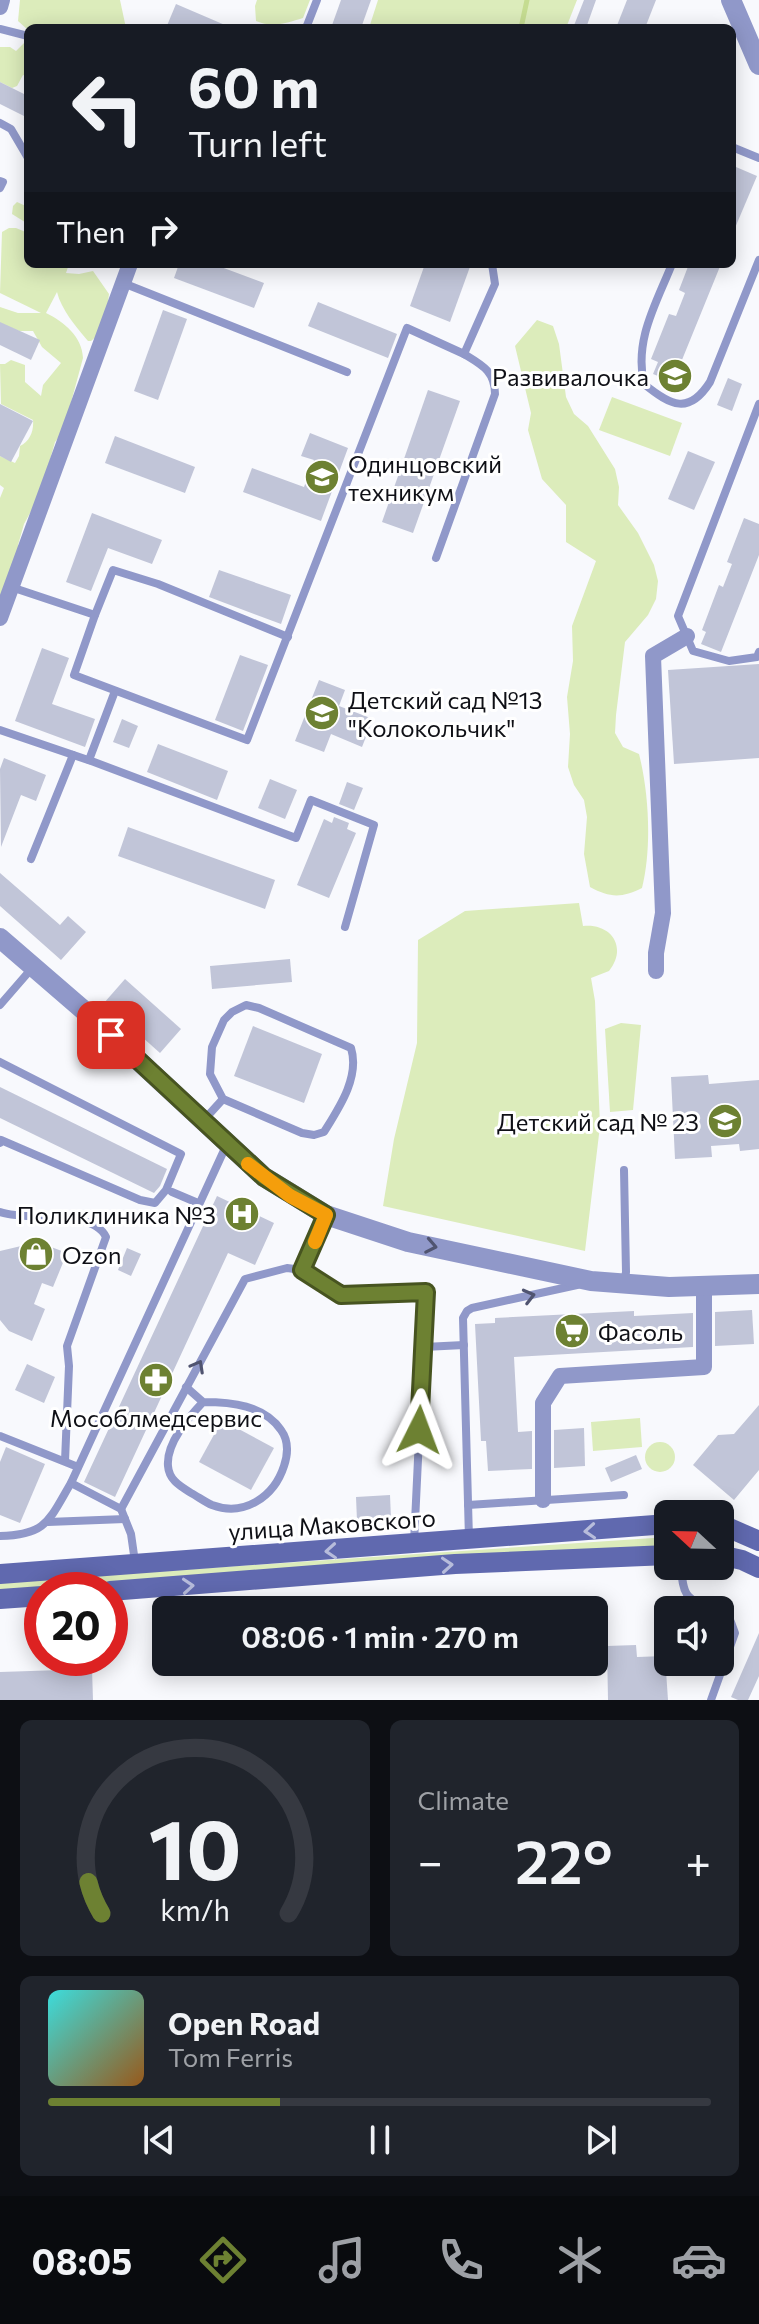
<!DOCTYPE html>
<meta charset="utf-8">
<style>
body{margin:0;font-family:Commissioner,sans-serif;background:#20242c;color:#f1f3f6;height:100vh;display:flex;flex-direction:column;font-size:30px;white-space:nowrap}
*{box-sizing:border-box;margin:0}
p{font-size:26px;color:#9ea1a6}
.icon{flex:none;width:44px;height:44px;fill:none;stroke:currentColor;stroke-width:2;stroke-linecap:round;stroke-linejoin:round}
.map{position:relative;height:1700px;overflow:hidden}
.details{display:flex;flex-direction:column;gap:20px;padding:20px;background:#0d0f14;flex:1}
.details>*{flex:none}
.guide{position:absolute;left:24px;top:24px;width:712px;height:244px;border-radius:12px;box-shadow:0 4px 20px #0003;background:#171b24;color:#f1f3f6;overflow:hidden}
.needle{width:52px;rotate:292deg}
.tools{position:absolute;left:654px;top:1500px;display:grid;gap:16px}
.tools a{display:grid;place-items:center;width:80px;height:80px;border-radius:12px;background:#171b24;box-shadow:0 4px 20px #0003;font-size:40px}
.speed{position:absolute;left:24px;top:1572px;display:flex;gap:16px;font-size:40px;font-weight:700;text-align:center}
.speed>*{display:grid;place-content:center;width:104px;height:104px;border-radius:50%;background:#171b24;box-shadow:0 4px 20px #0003;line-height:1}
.speed .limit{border:12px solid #d22;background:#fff;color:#111}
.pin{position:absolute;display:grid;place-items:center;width:68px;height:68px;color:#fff;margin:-34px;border-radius:16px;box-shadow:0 4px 12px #0006}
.me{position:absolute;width:88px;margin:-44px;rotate:3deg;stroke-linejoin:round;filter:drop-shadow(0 0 6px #0008)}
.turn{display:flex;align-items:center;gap:28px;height:168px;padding:0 32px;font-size:36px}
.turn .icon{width:104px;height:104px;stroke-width:2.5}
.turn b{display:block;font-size:56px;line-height:68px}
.then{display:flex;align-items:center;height:76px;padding:0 32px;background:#0003;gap:16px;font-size:30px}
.big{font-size:60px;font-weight:600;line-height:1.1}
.details .card{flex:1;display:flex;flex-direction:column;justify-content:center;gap:12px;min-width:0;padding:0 28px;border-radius:12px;background:#20242c}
.details .dial{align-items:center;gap:0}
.dial svg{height:208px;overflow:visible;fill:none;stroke:#363941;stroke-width:7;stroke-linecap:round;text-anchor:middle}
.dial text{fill:#f1f3f6;stroke:none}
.song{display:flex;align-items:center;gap:24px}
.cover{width:96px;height:96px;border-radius:12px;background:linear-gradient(135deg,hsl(180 70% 55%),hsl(30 70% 35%))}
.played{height:8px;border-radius:4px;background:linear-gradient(90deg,#6d8132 35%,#363941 35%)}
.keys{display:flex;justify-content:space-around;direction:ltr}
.heat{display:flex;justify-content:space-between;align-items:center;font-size:44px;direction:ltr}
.details .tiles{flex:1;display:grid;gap:20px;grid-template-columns:1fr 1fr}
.card:last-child{grid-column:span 2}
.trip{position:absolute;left:152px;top:1596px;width:456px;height:80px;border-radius:12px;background:#171b24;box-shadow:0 4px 20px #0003;font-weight:600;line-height:80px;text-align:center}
.menu{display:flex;height:128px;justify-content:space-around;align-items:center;background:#090b0e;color:#9ea1a6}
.menu .icon{width:56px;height:56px}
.menu .current{color:#6d8132}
.menu b{font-size:36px;color:#f1f3f6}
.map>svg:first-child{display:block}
.green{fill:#dcecbb}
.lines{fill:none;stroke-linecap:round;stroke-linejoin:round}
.stream{stroke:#c5dc91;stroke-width:5}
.building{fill:#c1c5d8}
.service{stroke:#9098c9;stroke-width:8}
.minor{stroke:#9098c9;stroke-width:16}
.tertiary{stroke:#9098c9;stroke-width:20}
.secondary{stroke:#6069af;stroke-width:20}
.oneway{stroke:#505470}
.oneway2{stroke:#b7bcdb}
.route-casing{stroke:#475420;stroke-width:20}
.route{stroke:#6d8132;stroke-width:14}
.slow{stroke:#f59e0b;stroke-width:14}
.labels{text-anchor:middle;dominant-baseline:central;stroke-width:6;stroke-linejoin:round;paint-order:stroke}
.poi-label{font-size:24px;fill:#0f1016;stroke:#fff;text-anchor:start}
.street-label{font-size:24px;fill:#0f1016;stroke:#fff}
</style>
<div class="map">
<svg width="759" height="1700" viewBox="0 0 759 1700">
<rect width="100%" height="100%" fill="#f8f9fd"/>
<g class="green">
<path d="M20,0H120L126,28L28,30L18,21Z"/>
<path d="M257,0H310L303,18C287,23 272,28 256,21L255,6Z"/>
<path d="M378,0H577L566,28H369Z"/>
<path d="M25,42L28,44V77L23,75L17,86L12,88L0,82V47H10L16,51Z"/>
<path d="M17,202L28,207V224L12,214L13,206Z"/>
<path d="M16,228L28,233V264H69L66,273L79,274L93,271L109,294C107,310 105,331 91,341H88C76,327 61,309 57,292L46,313C64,322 82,336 83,358L63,432L55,442L40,495L24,524L18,545V562L0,599V498L4,488L0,485V456L15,463L19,456L20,446C30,441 34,431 33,420L1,404L0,364H5L11,360L25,365V382L41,396L43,385L61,363L42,347L33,331H19L0,323V307L18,313H41L0,293L2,232L9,228Z"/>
<path d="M537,320L553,326L559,344L566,397L574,414L588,426L615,469L619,487L618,505L638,533L654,565L658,581L656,599L648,615L625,642L616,715L615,733L623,747L639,754C649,793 652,848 642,888C622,898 610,898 590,887L584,854L587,817L584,800L574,785L568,767L570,734L567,697L573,661L572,626L596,561L566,542V505L542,479L528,430L531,413L515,346Z"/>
<path d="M612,397L682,423L670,456L599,430Z"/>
<path d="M579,903L583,926C611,923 628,947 609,971L591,978L595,1001L600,1126L585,1251L383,1206L394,1139L417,1043L418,940L465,911Z"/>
<path d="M621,1023L641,1025L633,1110L610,1112L605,1029Z"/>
<path d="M640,1418L642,1447L593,1451L591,1422Z"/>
<circle cx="660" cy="1457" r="15"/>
<path d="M668,1537V1546L0,1590V1582Z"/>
</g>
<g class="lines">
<path class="stream" d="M521,28L527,0"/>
</g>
<g class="building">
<path d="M341,0H371L361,28H331Z"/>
<path d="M584,0H596L586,28H573Z"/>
<path d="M627,0H656L645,28H616Z"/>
<path d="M176,4L232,28H166Z"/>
<path d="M0,82L28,96V118L0,104Z"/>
<path d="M736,167L757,176L732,235V177Z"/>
<path d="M179,264H213L264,283L254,308L174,278Z"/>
<path d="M425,264H471L450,322L410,306Z"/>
<path d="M689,264H721L673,382L653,374L658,362L651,359L669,314L676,316L685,293L679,290Z"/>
<path d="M318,302L397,334L388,358L308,326Z"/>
<path d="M163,310L187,319L158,400L134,391Z"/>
<path d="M0,322L40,340L31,360L0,345Z"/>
<path d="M728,378L742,384L732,411L717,405Z"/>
<path d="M428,390L460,401L413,533L382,522Z"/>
<path d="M0,404L33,421L11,462L0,456Z"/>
<path d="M310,433L348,448L321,521L243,492L252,468L304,487L314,460L301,456Z"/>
<path d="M115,436L195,467L185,493L105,463Z"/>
<path d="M688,451L715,462L694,510L668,499Z"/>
<path d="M92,513L162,540L152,564L108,548L91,591L66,582Z"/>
<path d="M744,518L759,524V555L721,652L701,644L706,632L702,630L719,585L723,587L732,564L727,562Z"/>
<path d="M219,570L291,595L281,624L209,597Z"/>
<path d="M42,648L69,658L52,704L95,719L85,747L15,721Z"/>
<path d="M240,655L268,665L243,731L215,720Z"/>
<path d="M759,664V758L674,764L668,670Z"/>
<path d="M319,680L345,690L339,706L373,719L362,747L331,734L324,752L295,741Z"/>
<path d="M122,719L138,726L129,748L113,742Z"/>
<path d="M158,744L228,771L217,800L147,772Z"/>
<path d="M4,758L46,775L36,801L21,795L1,847L0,769Z"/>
<path d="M270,779L297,790L285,819L258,808Z"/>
<path d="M347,782L363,788L354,810L339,804Z"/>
<path d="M334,817L349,823L347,829L356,833L329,898L297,885L324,819L332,823Z"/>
<path d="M128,827L275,880L265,909L118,856Z"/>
<path d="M0,873L60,925L68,916L86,932L61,960L0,906Z"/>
<path d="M290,959L292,982L212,989L210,966Z"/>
<path d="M125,979L181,1029L160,1053L104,1003Z"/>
<path d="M253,1026L322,1054L304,1103L234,1076Z"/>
<path d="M708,1075L709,1084L759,1080V1149L740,1151L739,1144L711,1146L712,1157L675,1159L671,1077Z"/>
<path d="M0,1087L167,1169L160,1186L154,1193L0,1118Z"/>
<path d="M217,1196L274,1223L255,1265L228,1253L115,1497L84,1482Z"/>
<path d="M38,1242L67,1253L53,1287L42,1283L34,1304L45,1309L32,1341L9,1331L0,1320V1251Z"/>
<path d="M127,1248L141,1254L131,1276L118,1270Z"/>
<path d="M752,1310L754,1344L715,1346V1312Z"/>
<path d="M634,1311V1316L693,1313V1347L514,1357L518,1432L532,1431V1469L488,1471L486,1441H481L475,1324L495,1323V1318Z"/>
<path d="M27,1364L55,1377L44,1403L15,1390Z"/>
<path d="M759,1405V1470L734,1500L693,1465L718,1435L734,1434Z"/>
<path d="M222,1420L274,1448L251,1490L199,1462Z"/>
<path d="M584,1428L585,1466L554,1468V1430Z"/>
<path d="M6,1447L45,1464L20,1523L0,1515V1462Z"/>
<path d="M636,1455L642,1469L611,1482L605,1468Z"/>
<path d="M390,1495L391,1519L357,1521L356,1497Z"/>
<path d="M759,1633V1676L748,1700H738L731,1697Z"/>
<path d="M636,1645L637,1657L665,1656L668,1700H608L607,1646Z"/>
<path d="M92,1669L93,1700H0V1672Z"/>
</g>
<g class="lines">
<g class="service">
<path d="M306,28L317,0"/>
<path d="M0,29L28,36"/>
<path d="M0,123L11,129L28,158"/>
<path d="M732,147L759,158"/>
<path d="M0,181L3,182L0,188"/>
<path d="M672,264C656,304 634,340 644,384C671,406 689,415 710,382L759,260"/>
<path d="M123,283L347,372"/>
<path d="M759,404L678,616L693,651L729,661L757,657L759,652"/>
<path d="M436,558L495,394C495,371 482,365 464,354"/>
<path d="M11,587L95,615L74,675L247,740L407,328L464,354L495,284L492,264"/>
<path d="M95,615L113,570L158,584L288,637"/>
<path d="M0,730L94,762L296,838L311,800L374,825L345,927"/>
<path d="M89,760L115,691"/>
<path d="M31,859L73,755"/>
<path d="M0,1005L33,967"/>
<path d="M246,1005L259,1008L351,1048C360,1077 339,1108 324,1132L314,1135L302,1133L223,1099L210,1074L212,1047L224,1020L232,1012Z"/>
<path d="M0,1062L181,1154L166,1190L155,1203L140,1200L1,1140L0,1143"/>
<path d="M203,1121L223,1099"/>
<path d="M172,1192L198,1203"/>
<path d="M0,1212C27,1222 92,1208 106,1237L67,1346L69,1366L65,1461"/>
<path d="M302,1270L325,1216"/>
<path d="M624,1284L626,1272L624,1170"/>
<path d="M424,1347L464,1345"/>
<path d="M186,1387L203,1402C189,1417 166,1443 168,1466C169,1480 180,1486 191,1493C197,1496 205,1502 212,1505C244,1517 274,1497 284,1466C288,1454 289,1441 281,1430C264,1405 231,1402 203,1402"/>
<path d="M0,1436L78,1467"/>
<path d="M71,1483L121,1509L131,1534L135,1562"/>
<path d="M468,1505L624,1495"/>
<path d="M121,1509L245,1279L287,1268L302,1270L341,1295L426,1292L414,1543"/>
<path d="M48,1522L125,1519"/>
<path d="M0,1536C47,1535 49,1520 71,1483L226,1146"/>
<path d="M469,1539L463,1318L467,1311L472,1308L577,1285"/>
<path d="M681,1566C683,1595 685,1598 711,1610"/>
<path d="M711,1700L735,1633L731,1622L720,1614"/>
</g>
<g class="minor">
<path d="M0,7L2,0"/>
<path d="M0,618L130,264"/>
<path d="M656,971V953L663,913L653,656L687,636"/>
<path d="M543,1500V1403L560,1376L704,1367V1287"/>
</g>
<g class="tertiary">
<path d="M731,0L759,65"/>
<path d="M0,938L88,1014L264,1177L326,1215L408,1242L591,1281L669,1287L759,1284"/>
</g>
<g class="secondary">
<path d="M720,1524L759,1541"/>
<path d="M720,1555L742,1560L759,1568"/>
<path d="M0,1574L668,1524"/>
<path d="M110,1591L455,1564L668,1555"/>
<path d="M0,1599L42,1596"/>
</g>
</g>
<defs><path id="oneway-chevron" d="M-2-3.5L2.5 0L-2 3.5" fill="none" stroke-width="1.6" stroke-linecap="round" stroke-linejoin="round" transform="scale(2)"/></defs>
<g class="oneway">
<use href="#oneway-chevron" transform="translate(431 1246) rotate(11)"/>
<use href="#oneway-chevron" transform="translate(529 1296) rotate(-14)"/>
<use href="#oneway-chevron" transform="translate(198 1366) rotate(-61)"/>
</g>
<g class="oneway2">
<use href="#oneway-chevron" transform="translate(590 1531) rotate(176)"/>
<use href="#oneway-chevron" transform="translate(331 1551) rotate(176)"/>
<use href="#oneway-chevron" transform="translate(447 1565) rotate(-4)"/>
<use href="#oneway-chevron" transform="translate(188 1586) rotate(-4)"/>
</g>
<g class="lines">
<g class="route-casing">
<path id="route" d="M111,1035L264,1177L326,1215L302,1270L341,1295L426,1292L419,1430"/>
</g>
<use href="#route" class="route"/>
<path class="slow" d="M248,1164L290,1196L326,1215L315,1242"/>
</g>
<defs>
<g id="school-disc" transform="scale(1.8)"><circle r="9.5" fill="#6d8132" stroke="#fff"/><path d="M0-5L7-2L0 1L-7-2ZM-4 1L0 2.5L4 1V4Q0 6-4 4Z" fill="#fff"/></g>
<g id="university-disc" transform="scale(1.8)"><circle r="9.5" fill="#6d8132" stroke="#fff"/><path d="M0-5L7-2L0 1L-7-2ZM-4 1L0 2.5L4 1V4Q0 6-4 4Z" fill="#fff"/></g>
<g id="hospital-disc" transform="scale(1.8)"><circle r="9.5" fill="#6d8132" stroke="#fff"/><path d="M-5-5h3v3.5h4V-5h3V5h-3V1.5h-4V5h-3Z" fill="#fff"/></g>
<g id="shop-disc" transform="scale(1.8)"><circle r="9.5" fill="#6d8132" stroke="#fff"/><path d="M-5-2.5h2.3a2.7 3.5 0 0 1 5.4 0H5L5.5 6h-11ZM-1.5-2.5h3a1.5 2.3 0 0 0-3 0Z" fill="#fff"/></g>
<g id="supermarket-disc" transform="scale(1.8)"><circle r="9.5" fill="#6d8132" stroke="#fff"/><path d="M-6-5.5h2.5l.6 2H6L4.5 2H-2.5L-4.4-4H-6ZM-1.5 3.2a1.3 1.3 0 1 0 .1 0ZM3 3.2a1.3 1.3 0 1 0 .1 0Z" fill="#fff"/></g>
<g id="pharmacy-disc" transform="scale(1.8)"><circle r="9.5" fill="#6d8132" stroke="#fff"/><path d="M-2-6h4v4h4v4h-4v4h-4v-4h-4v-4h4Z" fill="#fff"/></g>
</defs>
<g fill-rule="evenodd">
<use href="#school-disc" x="675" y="376"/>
<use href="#university-disc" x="322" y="477"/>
<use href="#school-disc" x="322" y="713"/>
<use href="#school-disc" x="725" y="1121"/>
<use href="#hospital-disc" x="242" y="1214"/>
<use href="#shop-disc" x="36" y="1254"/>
<use href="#supermarket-disc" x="572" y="1331"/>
<use href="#pharmacy-disc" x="156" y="1380"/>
</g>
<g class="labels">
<g class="poi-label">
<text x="649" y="376" text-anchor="end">Развивалочка</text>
<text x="348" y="463">Одинцовский<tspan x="348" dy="28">техникум</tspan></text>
<text x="348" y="699">Детский сад №13<tspan x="348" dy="28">"Колокольчик"</tspan></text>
<text x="699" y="1121" text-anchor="end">Детский сад № 23</text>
<text x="216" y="1214" text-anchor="end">Поликлиника №3</text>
<text x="62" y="1254">Ozon</text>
<text x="598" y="1331">Фасоль</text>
<text x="156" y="1417" text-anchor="middle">Мособлмедсервис</text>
</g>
<g class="street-label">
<text transform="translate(332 1524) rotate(-4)">улица Маковского</text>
</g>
</g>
</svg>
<div class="tools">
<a><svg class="needle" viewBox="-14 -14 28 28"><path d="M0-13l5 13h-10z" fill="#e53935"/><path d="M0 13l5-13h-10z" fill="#9ea1a6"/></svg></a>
<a><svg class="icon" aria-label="sound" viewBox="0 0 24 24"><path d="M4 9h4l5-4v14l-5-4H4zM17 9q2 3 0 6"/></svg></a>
</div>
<div class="speed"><div class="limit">20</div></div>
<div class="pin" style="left:111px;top:1035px;background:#d93025"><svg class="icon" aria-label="arrive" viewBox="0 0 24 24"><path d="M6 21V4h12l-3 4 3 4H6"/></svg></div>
<svg class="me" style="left:419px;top:1430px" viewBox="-20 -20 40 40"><path d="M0-17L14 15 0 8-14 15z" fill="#6d8132" stroke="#fff" stroke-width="4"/></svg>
<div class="trip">08:06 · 1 min · 270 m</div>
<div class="guide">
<div class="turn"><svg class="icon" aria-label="left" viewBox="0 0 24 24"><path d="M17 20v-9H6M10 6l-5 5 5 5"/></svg><div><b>60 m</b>Turn left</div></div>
<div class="then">Then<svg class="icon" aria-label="right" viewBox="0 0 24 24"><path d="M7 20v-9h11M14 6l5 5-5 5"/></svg></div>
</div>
</div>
<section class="details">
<div class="tiles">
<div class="card dial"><svg viewBox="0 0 100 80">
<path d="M14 69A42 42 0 1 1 86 69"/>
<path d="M14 69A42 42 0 0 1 9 57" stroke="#6d8132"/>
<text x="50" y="56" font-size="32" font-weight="700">10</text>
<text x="50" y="72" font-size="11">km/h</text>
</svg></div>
<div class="card"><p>Climate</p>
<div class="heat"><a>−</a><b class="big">22°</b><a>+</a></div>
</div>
<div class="card">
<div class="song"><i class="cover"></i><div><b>Open Road</b><p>Tom Ferris</p></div></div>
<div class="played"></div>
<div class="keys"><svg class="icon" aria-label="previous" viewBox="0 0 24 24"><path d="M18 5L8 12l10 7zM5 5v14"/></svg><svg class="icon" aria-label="pause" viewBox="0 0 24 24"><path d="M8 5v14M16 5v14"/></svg><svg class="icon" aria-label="next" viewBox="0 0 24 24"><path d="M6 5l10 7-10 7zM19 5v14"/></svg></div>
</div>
</div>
</section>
<nav class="menu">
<b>08:05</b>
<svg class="icon current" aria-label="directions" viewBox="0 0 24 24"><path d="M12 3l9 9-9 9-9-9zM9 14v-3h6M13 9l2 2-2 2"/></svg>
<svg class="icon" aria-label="music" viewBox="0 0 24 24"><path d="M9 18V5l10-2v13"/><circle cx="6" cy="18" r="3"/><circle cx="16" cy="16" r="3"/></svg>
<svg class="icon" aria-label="phone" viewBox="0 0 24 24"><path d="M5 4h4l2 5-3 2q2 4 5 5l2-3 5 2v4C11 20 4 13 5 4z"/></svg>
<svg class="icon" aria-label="climate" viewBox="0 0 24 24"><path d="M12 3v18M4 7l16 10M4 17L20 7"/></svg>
<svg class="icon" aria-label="car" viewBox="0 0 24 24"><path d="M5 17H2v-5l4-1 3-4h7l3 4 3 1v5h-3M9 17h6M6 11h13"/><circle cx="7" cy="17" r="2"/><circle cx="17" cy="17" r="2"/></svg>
</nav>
